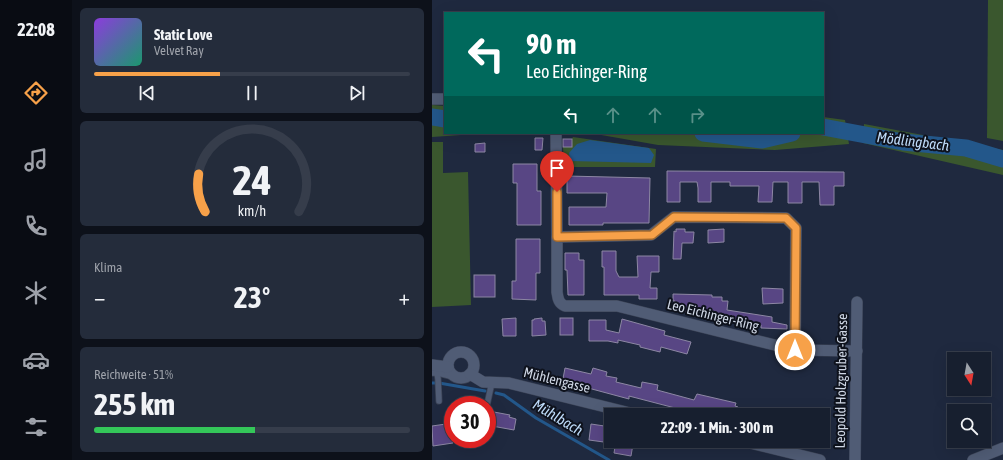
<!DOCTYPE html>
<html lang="de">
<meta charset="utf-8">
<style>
body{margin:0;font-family:"Asap Condensed",sans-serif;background:#242c3b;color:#f1f3f6;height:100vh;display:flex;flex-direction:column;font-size:15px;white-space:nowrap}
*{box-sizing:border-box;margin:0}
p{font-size:13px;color:#9ea2aa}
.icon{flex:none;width:22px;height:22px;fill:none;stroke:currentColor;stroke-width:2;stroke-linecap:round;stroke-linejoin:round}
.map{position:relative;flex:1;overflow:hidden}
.panel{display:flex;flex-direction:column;gap:8px;padding:8px;background:#0d111a;width:360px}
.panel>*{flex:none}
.hud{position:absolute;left:12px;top:12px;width:380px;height:122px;border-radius:0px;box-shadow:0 4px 16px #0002,0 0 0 1px #363d4b;background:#00695c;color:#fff;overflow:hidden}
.needle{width:26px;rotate:169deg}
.fabs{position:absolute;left:515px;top:352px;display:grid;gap:8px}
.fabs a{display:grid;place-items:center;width:44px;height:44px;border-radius:0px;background:#171f2f;box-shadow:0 4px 16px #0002,0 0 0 1px #363d4b;font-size:20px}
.speed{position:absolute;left:12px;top:396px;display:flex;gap:8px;font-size:20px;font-weight:700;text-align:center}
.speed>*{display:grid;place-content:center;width:52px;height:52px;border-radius:50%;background:#171f2f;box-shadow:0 4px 16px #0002,0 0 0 1px #363d4b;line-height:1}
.speed .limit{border:6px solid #d22;background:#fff;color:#111}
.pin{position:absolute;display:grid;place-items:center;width:34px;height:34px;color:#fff;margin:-41px -17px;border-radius:50% 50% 50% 0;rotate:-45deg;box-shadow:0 0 4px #0007}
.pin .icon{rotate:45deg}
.me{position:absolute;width:44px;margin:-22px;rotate:0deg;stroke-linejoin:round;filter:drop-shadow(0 0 3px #0008)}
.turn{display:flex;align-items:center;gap:14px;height:84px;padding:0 16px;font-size:18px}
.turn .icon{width:52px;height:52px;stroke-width:2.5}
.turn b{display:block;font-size:28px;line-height:34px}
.lanes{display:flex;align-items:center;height:38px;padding:0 16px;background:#0003;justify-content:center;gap:20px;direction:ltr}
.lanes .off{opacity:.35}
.big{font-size:30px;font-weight:700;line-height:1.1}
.panel .widget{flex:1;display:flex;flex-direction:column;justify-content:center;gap:6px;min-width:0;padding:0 14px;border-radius:6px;background:#242c3b}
.panel .dial{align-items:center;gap:0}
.dial svg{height:104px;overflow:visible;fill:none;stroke:#363d4b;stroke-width:7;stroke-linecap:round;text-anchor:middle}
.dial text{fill:#f1f3f6;stroke:none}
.song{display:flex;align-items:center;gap:12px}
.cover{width:48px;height:48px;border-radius:6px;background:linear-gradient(135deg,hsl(270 70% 55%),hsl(160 70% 35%))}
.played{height:4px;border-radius:2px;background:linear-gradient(90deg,#f7a149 40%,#363d4b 40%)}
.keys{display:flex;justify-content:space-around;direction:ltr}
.heat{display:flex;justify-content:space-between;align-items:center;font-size:22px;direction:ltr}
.charge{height:6px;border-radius:3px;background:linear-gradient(90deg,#34c759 51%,#363d4b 0)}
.trip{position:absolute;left:172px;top:408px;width:226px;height:40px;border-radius:0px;background:#171f2f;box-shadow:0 4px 16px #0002,0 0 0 1px #363d4b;font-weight:700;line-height:40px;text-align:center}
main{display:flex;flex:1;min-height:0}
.dock{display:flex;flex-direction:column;width:72px;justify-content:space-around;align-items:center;background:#090c13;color:#9ea2aa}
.dock .icon{width:28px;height:28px}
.dock .active{color:#f7a149}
.dock b{font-size:18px;color:#f1f3f6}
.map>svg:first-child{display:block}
.green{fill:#3a572e}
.water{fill:#23578a}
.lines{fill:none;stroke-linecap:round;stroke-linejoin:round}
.stream{stroke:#23578a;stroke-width:3}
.river{stroke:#23578a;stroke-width:17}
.building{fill:#584684;stroke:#8d87a4}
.lane-casing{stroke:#3c4457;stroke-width:7}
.street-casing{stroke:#3c4457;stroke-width:12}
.lane{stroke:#505c75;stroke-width:5.5}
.street{stroke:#505c75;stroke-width:11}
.route-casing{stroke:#a1692f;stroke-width:10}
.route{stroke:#f7a149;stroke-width:7}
.labels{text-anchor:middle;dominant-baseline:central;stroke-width:4;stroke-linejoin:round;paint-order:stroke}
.street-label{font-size:14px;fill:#cfd7e5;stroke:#0e121c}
.water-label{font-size:15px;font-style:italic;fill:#bedbf9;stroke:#0e121c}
</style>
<main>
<nav class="dock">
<b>22:08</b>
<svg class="icon active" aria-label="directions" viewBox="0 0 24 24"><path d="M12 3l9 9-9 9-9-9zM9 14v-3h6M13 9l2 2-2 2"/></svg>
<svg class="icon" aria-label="music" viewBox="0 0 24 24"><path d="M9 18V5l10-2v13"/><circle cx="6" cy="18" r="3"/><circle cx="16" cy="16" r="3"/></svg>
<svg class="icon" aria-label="phone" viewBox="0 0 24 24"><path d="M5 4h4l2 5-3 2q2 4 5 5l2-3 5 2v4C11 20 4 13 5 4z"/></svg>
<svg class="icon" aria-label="climate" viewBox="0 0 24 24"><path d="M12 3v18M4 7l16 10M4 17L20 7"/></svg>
<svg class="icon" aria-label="car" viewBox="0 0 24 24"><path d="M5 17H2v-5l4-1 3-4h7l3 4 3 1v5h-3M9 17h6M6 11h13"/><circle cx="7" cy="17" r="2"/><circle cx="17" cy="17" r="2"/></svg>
<svg class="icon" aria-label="filters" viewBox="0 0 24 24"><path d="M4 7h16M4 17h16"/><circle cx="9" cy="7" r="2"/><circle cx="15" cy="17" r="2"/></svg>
</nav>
<section class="panel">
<div class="widget">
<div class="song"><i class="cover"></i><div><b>Static Love</b><p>Velvet Ray</p></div></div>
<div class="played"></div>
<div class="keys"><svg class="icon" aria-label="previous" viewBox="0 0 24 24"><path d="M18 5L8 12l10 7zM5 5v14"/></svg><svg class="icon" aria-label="pause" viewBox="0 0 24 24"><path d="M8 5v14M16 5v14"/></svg><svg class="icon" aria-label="next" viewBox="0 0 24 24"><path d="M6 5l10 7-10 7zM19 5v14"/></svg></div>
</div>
<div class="widget dial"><svg viewBox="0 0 100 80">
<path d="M14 69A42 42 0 1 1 86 69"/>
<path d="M14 69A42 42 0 0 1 9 40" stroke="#f7a149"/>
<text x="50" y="56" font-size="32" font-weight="700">24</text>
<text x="50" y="72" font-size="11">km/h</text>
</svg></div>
<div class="widget"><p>Klima</p>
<div class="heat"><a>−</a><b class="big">23°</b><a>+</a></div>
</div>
<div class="widget"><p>Reichweite · 51%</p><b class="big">255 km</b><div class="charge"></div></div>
</section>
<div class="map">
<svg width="571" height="460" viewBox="0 0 571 460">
<rect width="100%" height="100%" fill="#1f293f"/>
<g class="green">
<path d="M556,0H571V141L555,138Z"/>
<path d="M0,105L13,106V133H58L0,137Z"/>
<path d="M391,117L413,120L417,144L343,150L226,145L158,133H391Z"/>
<path d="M432,124L571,150V175L431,143Z"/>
<path d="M141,137L224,149L223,167H132L131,147H140V139Z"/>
<path d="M0,142H11V173L36,172L39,305L0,307Z"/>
</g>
<path class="water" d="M158,140L217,148L222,155L219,163L138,161L137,153L145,144Z"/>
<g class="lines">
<g class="stream">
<path d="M0,383H7L53,391"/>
<path d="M64,393L72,395L104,418L177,460"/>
</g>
<g class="river">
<path d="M0,117L13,119"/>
<path d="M391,127L471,142L534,148L571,159"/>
<path d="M271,133L330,140L360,133"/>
</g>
</g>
<g class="building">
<path d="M103,138H111L110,150H103Z"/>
<rect x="131" y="139" width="9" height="8"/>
<path d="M53,143V152H43V144Z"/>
<path d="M81,164H105V191H109V225H85V183H81Z"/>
<path d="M235,171L412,172V186H402V205H388L387,182H370V203H356V182H341L340,202H326L327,186H298V182H279V202H266V188L265,182H248V202H235Z"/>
<path d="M135,176L218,178L217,223H171V225H137V207H174L175,193H135Z"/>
<path d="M244,229H253V232H262L261,243H250L249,259H241L242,231L244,232Z"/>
<path d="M292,229V242L276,243V230Z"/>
<path d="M84,239H108V273H104V300L80,299V281H84Z"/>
<path d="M170,251H184V271L187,277H206L205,256H227V272H219L218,288H225V299H207V295H172V267H170Z"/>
<path d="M133,253H147V260H152V295H136L135,270H133Z"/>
<rect x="42" y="275" width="21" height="22"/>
<path d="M330,288L351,289V303L331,304Z"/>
<path d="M241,294L280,295V297H290V301H296L295,310L340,317V322L355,325V329L329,328V325H326V323L307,322V320H297V317H280V315H270V312H253V309H243V301H241Z"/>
<path d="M84,318V336H71L70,319Z"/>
<path d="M110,318V321H113L114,335L100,336V320H102V319Z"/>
<rect x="128" y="318" width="13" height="17"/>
<path d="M190,319L233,331L232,335L259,342L255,354L229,347L228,352L208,347V345L186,340V343L176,341H157V320H174V330L187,333Z"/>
<path d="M133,368L159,374L161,368L175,372L174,376L185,378L184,382L209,388L210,382L226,385L225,390L262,400L265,394L304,403L303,406L306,407L304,415H270L197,396V399L145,385L144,387L130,384Z"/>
<path d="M62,412L78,415L77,417L84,419L82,430L60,426Z"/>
<path d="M21,423V443L1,446L0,426Z"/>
<path d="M159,424L179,427V443L157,440Z"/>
<path d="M184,441L201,444L199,456L182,453Z"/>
</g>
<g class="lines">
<g class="lane-casing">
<g id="lane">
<path d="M4,365L6,379L7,401"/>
<path d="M0,373H6L26,378"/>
<path d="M55,405L60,382"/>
</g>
</g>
<g class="street-casing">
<g id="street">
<path d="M0,99H13"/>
<path d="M124,133L125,237"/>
<path d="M363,350L364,228L354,218L242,217L219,235L125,237V292C126,298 126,303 133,306H185L363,350L425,351"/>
<circle cx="29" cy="365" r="13"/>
<path d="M0,365L16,367"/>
<path d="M38,374L51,382L77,383L206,415"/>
<path d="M310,441L388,460"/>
<path d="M423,460L425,302"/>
<path d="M541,460L571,448"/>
</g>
</g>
<use href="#lane" class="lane"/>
<use href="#street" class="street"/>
</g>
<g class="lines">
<g class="route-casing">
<path id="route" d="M125,192V237L220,235L242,217L354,218L364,228L363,350"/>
</g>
<use href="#route" class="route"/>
</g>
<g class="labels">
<g class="street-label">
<text transform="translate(281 315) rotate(14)">Leo Eichinger-Ring</text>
<text transform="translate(125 380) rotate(14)">Mühlengasse</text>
<text transform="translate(409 381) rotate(-89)">Leopold Holzgruber-Gasse</text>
</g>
<g class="water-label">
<text transform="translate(481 141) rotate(7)">Mödlingbach</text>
<text transform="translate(126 417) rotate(31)">Mühlbach</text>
</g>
</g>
</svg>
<div class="fabs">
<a><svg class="needle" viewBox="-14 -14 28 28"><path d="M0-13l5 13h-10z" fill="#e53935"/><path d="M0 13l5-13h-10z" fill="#9ea2aa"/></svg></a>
<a><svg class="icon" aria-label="search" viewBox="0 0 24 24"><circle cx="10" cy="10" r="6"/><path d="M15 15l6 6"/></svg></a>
</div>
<div class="speed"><div class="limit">30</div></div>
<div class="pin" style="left:125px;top:192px;background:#d93025"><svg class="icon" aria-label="arrive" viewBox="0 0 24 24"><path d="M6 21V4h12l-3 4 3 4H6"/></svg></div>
<svg class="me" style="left:363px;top:350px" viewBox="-20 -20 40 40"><circle r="17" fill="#f7a149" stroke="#fff" stroke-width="3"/><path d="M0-11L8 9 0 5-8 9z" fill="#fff"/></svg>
<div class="trip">22:09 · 1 Min. · 300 m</div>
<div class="hud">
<div class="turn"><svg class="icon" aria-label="left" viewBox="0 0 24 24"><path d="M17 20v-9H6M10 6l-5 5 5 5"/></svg><div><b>90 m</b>Leo Eichinger-Ring</div></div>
<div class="lanes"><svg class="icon" aria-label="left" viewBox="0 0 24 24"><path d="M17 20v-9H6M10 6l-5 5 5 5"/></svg><svg class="icon off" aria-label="ahead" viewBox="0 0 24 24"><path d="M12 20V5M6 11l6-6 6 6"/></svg><svg class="icon off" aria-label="ahead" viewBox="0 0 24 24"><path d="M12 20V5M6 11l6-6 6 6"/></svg><svg class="icon off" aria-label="right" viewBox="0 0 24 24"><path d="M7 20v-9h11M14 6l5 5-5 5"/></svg></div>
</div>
</div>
</main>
